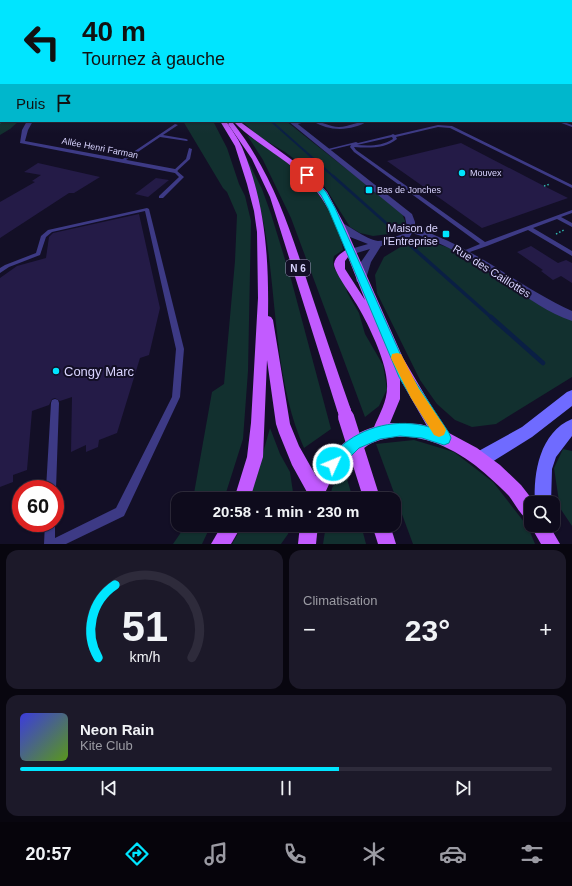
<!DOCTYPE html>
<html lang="fr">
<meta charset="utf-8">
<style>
body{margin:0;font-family:Helvetica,sans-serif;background:#1c1929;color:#f1f3f6;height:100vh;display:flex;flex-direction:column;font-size:15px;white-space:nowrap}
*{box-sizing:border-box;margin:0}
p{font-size:13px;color:#9b9ba3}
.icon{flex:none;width:22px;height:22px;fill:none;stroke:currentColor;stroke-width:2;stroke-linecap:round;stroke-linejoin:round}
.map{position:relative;height:544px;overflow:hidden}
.drawer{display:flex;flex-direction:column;gap:6px;padding:6px;background:#08060f;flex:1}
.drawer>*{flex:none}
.banner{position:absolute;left:0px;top:0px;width:572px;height:122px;box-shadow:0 1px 3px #0004,0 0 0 1px #2e2b3b;background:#00e5ff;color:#111;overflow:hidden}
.fabs{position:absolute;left:524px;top:496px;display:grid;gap:8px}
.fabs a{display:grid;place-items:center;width:36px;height:36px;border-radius:8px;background:#0e0b1c;box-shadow:0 1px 3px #0004,0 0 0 1px #2e2b3b;font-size:20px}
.speed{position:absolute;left:12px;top:480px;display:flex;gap:8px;font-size:20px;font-weight:700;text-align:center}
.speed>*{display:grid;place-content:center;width:52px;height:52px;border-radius:50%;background:#0e0b1c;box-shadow:0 1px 3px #0004,0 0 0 1px #2e2b3b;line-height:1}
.speed .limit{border:6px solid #d22;background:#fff;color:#111}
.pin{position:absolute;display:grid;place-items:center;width:34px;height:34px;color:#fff;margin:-17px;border-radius:8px;box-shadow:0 2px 6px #0006}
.me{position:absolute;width:44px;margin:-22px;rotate:46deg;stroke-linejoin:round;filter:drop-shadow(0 0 3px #0008)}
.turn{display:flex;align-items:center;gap:14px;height:84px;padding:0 16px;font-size:18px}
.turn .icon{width:52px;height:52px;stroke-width:2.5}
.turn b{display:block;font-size:28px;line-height:34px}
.then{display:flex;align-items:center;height:38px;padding:0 16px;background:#0003;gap:8px;font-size:15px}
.big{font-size:30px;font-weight:700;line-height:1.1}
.drawer .widget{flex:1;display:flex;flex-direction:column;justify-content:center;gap:6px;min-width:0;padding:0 14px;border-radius:12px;background:#1c1929}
.drawer .dial{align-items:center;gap:0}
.dial svg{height:104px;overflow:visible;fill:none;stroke:#2e2b3b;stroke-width:7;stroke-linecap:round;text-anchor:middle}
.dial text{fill:#f1f3f6;stroke:none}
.song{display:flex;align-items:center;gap:12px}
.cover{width:48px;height:48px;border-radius:6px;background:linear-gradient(135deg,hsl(240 70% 55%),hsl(90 70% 35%))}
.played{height:4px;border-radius:2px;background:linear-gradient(90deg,#00e5ff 60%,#2e2b3b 60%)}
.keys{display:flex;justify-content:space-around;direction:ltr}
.heat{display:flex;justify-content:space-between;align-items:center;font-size:22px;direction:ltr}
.drawer .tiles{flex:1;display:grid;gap:6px;grid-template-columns:1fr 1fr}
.widget:last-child{grid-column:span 2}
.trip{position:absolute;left:171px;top:492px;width:230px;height:40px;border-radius:12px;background:#0e0b1c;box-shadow:0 1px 3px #0004,0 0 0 1px #2e2b3b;font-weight:700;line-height:40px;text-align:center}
.tabs{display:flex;height:64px;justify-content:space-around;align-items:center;background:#06040b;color:#9b9ba3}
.tabs .icon{width:28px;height:28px}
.tabs .current{color:#00e5ff}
.tabs b{font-size:18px;color:#f1f3f6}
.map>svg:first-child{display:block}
.green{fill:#12302f}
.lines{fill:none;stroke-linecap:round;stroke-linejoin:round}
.stream-far3{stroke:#0a1f44;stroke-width:2}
.stream-far2{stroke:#0a1f44;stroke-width:3}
.stream-far1{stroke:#0a1f44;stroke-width:3.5}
.stream{stroke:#0a1f44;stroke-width:4.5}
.building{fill:#241b47}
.path-far1{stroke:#2fb8b0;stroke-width:1;stroke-dasharray:1 1;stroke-linecap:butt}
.path{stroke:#2fb8b0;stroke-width:1.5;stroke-dasharray:1.5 2;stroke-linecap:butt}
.service{fill:#3d3a85;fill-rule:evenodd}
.minor{fill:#3d3a85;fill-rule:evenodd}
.secondary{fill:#6f6bff;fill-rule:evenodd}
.primary{fill:#c25bff;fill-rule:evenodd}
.primary-bridge-far1{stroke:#c25bff;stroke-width:13}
.primary-bridge{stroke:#c25bff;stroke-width:16}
.route{fill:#00e5ff;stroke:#0095a6}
.slow{fill:#f59e0b}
.poi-dot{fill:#00e5ff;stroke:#130f26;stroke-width:1.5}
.labels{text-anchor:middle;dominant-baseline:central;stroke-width:4;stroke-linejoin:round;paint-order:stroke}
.far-street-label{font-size:9px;fill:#d9d4ff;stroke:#130f26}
.far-poi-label{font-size:9px;fill:#d9d4ff;stroke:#130f26;text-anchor:start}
.shield{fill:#130f26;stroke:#9e99be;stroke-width:1}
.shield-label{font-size:10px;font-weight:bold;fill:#d9d4ff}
.poi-label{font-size:11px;fill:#d9d4ff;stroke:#130f26;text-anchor:end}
.street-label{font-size:11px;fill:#d9d4ff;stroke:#130f26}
.near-poi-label{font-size:13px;fill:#d9d4ff;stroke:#130f26;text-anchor:start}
</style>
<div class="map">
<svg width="572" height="544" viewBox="0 0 572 544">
<rect width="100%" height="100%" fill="#130f26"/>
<g class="green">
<path d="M0,117H1V121H19L10,129L0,135Z"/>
<path d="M183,121H213L227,148L239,184L245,196L251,221L248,371L243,439L224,499H193L212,392L224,384L235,261L237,215L227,192L223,188Z"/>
<path d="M242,121H286L402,213L406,224L401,229L389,234L373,236L360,233L350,227L323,184L310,171L285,152L258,136Z"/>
<path d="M234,133L262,189L271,214L291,279L331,429L304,448C276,384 277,311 267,243C262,204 248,169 234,133Z"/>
<path d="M247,135L292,164L316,189L329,210L342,243L343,250L334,256L333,261L334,268L346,285L347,292L359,313L365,334L383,365L387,389L379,406L365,417L291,218L263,160Z"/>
<path d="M417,242L434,243L450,248L537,303L572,319V377L496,424L472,427L455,420L437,404L420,380L377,293L375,275L384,257L402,246Z"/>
<path d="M270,428L280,454L290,472L294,499H250Z"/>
<path d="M414,440L454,452L493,482L528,527L535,544H413L376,444Z"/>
<path d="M563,449L572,451V526L560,508L554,468Z"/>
<path d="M344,469L353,499H330L332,488Z"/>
<path d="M186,525H211L202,544H173Z"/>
<path d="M243,525H290L288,534L281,544H232Z"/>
<path d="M326,525H361L366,544H323Z"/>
</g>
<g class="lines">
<path class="stream-far3" d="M271,121L334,177"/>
<path class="stream-far2" d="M333,176L395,231"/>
<path class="stream-far1" d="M411,246L492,318"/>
<path class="stream" d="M491,317L543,363"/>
</g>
<g class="building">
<path d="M461,143L544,186L568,198L482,228L387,161Z"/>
<path d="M38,163L100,177L74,193H69L0,238V202L35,182L32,181L41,175L24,172Z"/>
<path d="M156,178L169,180L148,197L135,194Z"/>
<path d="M139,214L160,308L149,355L140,358L117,433L99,440L98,447L86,452V445L71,452L72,397L60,401L55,398L52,399L49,405L32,411L27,470L13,475V482L0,487V278L17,266L46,258L49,237L53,233Z"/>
<path d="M531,246L558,263L566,260L572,263V283L561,276L553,280L541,271L543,270L517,252Z"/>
</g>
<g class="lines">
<path class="path-far1" d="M0,123L3,121"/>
<g class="path">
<path d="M544,186L550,184"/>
<path d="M556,234L564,230"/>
</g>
<g class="service">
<rect x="571" y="57" width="1" height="2"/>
<rect x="0" y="59" width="1" height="2"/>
<rect x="571" y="66" width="1" height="2"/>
<rect x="0" y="71" width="1" height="2"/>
<rect x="571" y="80" width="1" height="2"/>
<path d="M303,121H309L294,125L292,124Z"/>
<path d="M313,121C322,121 329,127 339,127C349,127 358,121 368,121C352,131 329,132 313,121Z"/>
<path d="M556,121H561L572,125V127Z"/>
<path d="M175,124L178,125L163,135L186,139L188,140L187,141L160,137L123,162L120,161Z"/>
<path d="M438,125L452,126L572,185V188L450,128L438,127L396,137L397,139C385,149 368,148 354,147L356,150L485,242L572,210V213L561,217L572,223V227L557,219L533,228L572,251V256L528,230L487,246L467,253H463L462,252L463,251L480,244L354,152L350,147L351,145L326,151L324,150L356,142L358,143L391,135L393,134L395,135ZM392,137L393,139C382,146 370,146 357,145Z"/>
<path d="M189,148L192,149L190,159L177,171L184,177L163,198H159V196L179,177L173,171L186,159Z"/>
<path d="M147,208L149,209L184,349L180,397L124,516L66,544H44L45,523L55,522V538L116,508L172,397L176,349L145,211L52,232L46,237L40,255L9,267L0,273V268L5,265L36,253L41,236L48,230Z"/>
<path d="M55,399L58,400L59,403L56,489L55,491V489H46L51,403L52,400Z"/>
</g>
<g class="minor">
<path d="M27,121H33L28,130L25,141L175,169L178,171L175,173L20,143L22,130Z"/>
<path d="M288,121H294L412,214L415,222V228C475,247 516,285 572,311V321C542,311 516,289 490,272C465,256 441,242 412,233L409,238L381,246L371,262L365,282H357L356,279L361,262L370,249L350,255L345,252L347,250L368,244L350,237L336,226L335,224L336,222C343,220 365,240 378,241C386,241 396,236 403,234L407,227L405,217Z"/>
</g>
<g class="secondary">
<path d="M572,390V406L532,437L487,465L481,467L475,465L473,459L475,453L522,427L567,392Z"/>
<path d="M572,419V436L556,457L552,469L551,503H535C533,473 540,432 572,419Z"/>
</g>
<g class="primary">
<path d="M220,121H226C231,129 238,138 242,147C265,202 269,256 268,316L271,317L273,320L290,424L299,446L316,476C328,455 349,434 374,427C380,413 388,400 387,384C387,364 371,330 361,312C356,301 334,273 334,264C335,257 341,253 346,250C330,207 318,184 279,157C264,146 246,135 233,121H239L307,171L327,192L344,224L403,358L433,409L449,433L477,448L500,465L521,485L535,503H531V521C520,516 516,505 509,496C503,490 496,483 489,477C459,449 413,425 372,443C367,445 362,450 357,453C341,464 329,480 323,499H307L308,494L292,465L279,433L276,424L267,360L263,457L250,499H234L247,457L251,423L258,298L257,232L254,211L247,184L235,146ZM348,257L365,300L345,269V261ZM400,379L427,426L420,424L390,423L400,399Z"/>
<path d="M229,123H233C271,171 289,226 308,284C322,326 336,368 351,410L349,415L344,417L339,415L337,410L270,197L252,159L228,124Z"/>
<path d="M531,523V525H549L560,544H541L530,525Z"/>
<path d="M222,525H242L231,544H211Z"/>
<path d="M300,525H318L316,544H298Z"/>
<path d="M372,525H390L396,544H378Z"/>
</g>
<path class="primary-bridge-far1" d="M344,410L347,418"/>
<path class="primary-bridge" d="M346,417L372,499"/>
</g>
<linearGradient id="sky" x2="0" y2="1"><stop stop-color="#0a0815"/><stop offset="0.43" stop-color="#333752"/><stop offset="1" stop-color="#333752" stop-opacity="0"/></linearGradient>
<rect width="572" height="133" fill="url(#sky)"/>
<path class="route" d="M304,174H309L326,192L335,208L407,369L449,433L451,438L449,443L444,445L422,438L400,436L380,439L359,448L338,469L333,471L328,469L326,464C328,457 334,453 339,448C363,426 398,418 429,427L399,377L328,208L321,195L304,176Z"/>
<path class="slow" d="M397,353L401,354L419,389L444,426L446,430L444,435L439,437L434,435L411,398L391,358L392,354Z"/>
<g class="poi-dot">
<circle cx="462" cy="173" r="4"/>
<rect x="365" y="186" width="8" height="8" rx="2"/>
<rect x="442" y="230" width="8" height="8" rx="2"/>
<circle cx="56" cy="371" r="4"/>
</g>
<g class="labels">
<g class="far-street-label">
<text transform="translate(100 148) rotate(11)">Allée Henri Farman</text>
</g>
<g class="far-poi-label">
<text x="470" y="173">Mouvex</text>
<text x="377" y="190">Bas de Jonches</text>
</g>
<rect class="shield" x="286" y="260" width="24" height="16" rx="3"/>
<g class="shield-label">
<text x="298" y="268">N 6</text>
</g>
<g class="poi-label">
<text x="438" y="228">Maison de<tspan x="438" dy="13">l'Entreprise</tspan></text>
</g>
<g class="street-label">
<text transform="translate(492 271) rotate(32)">Rue des Caillottes</text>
</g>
<g class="near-poi-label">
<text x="64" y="371">Congy Marc</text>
</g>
</g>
</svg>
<div class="fabs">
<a><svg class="icon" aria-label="search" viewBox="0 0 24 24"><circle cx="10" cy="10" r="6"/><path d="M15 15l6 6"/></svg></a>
</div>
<div class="speed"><div class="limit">60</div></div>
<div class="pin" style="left:307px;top:175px;background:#d93025"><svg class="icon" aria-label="arrive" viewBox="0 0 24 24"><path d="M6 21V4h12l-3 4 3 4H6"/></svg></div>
<svg class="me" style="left:333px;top:464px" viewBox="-20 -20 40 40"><circle r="17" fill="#00e5ff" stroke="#fff" stroke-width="3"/><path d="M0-11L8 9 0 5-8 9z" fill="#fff"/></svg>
<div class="trip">20:58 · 1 min · 230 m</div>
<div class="banner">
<div class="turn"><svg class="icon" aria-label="left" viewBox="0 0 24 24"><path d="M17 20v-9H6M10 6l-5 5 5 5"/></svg><div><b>40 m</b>Tournez à gauche</div></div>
<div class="then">Puis<svg class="icon" aria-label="arrive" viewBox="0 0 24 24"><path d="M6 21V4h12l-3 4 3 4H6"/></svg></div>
</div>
</div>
<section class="drawer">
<div class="tiles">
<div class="widget dial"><svg viewBox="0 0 100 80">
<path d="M14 69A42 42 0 1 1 86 69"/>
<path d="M14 69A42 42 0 0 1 27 13" stroke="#00e5ff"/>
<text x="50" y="56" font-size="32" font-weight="700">51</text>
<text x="50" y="72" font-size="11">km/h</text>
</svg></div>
<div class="widget"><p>Climatisation</p>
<div class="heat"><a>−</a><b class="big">23°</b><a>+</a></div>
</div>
<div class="widget">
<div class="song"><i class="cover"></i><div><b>Neon Rain</b><p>Kite Club</p></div></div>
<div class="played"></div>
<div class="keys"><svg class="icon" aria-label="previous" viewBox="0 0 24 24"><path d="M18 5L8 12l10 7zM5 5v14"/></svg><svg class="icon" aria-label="pause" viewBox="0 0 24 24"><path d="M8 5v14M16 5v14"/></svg><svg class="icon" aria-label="next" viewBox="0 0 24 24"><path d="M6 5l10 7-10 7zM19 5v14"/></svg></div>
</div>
</div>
</section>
<nav class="tabs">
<b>20:57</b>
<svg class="icon current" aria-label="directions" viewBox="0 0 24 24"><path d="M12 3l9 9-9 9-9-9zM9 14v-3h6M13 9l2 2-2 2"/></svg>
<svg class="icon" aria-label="music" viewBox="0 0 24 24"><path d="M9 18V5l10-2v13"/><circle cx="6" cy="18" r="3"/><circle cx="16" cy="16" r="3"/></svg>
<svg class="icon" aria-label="phone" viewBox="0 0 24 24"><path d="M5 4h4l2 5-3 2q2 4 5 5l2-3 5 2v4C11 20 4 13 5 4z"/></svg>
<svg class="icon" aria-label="climate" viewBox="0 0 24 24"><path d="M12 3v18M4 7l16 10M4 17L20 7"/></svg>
<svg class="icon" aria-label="car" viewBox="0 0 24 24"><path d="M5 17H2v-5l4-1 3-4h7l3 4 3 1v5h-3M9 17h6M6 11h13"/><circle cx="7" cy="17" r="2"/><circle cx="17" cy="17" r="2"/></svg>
<svg class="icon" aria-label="filters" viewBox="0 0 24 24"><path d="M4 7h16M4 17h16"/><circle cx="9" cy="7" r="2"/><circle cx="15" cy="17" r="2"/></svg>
</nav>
